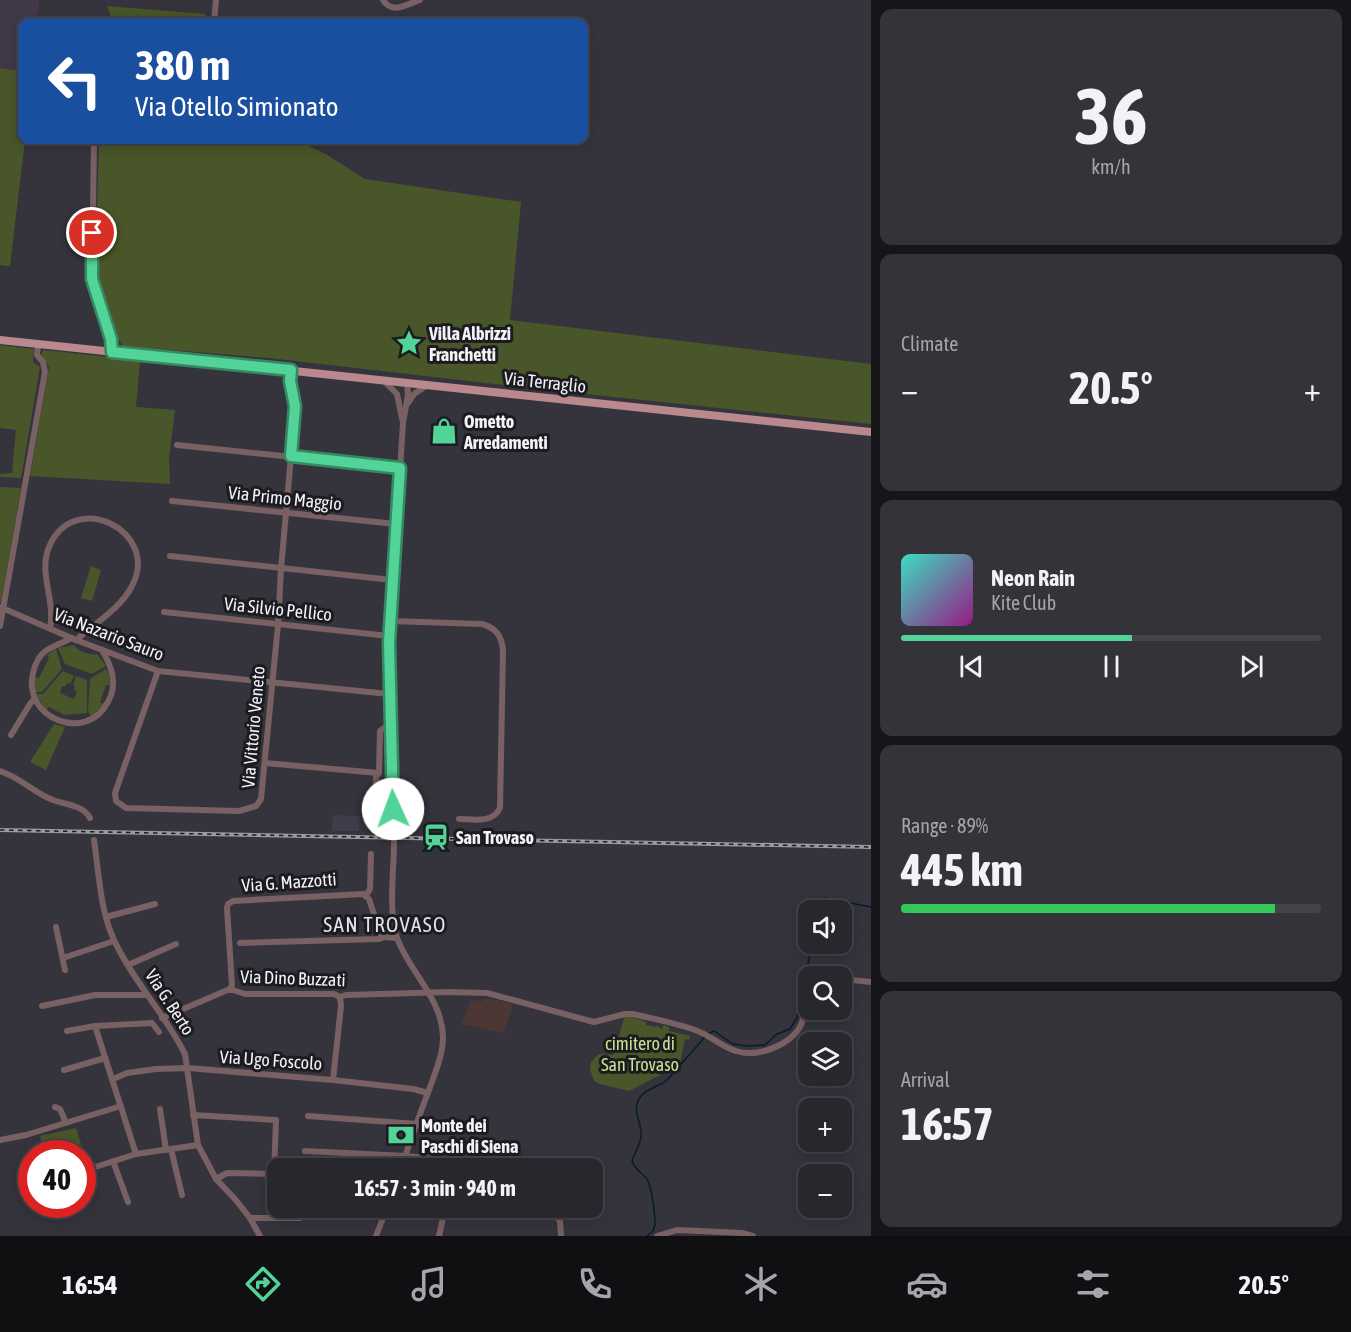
<!DOCTYPE html>
<meta charset="utf-8">
<style>
body{margin:0;font-family:"Asap Condensed",sans-serif;background:#34333a;color:#f1f3f6;height:100vh;display:flex;flex-direction:column;font-size:22px;white-space:nowrap}
*{box-sizing:border-box;margin:0}
p{font-size:20px;color:#a5a5aa}
.icon{flex:none;width:33px;height:33px;fill:none;stroke:currentColor;stroke-width:2;stroke-linecap:round;stroke-linejoin:round}
.map{position:relative;flex:1;overflow:hidden}
.details{display:flex;flex-direction:column;gap:9px;padding:9px;background:#161519;width:480px}
.details>*{flex:none}
.banner{position:absolute;left:18px;top:18px;width:570px;height:126px;border-radius:12px;box-shadow:0 3px 15px #0003,0 0 0 2px #44444a;background:#1a4fa0;color:#fff;overflow:hidden}
.controls{position:absolute;left:798px;top:900px;display:grid;gap:12px}
.controls a{display:grid;place-items:center;width:54px;height:54px;border-radius:12px;background:#28272e;box-shadow:0 3px 15px #0003,0 0 0 2px #44444a;font-size:30px}
.speed{position:absolute;left:18px;top:1140px;display:flex;gap:12px;font-size:30px;font-weight:700;text-align:center}
.speed>*{display:grid;place-content:center;width:78px;height:78px;border-radius:50%;background:#28272e;box-shadow:0 3px 15px #0003,0 0 0 2px #44444a;line-height:1}
.speed .limit{border:9px solid #d22;background:#fff;color:#111}
.pin{position:absolute;display:grid;place-items:center;width:51px;height:51px;color:#fff;margin:-26px;border:3px solid #fff;border-radius:50%;box-shadow:0 2px 6px #0007}
.me{position:absolute;width:66px;margin:-33px;rotate:358deg;stroke-linejoin:round;filter:drop-shadow(0 0 4px #0008)}
.turn{display:flex;align-items:center;gap:21px;height:126px;padding:0 18px;font-size:27px}
.turn .icon{width:78px;height:78px;stroke-width:2.5}
.turn b{display:block;font-size:42px;line-height:51px}
.big{font-size:45px;font-weight:700;line-height:1.1}
.details .tile{flex:1;display:flex;flex-direction:column;justify-content:center;gap:9px;min-width:0;padding:0 21px;border-radius:12px;background:#34333a}
.details .dial{align-items:center;gap:0}
.dial b{font-size:78px;line-height:1}
.song{display:flex;align-items:center;gap:18px}
.cover{width:72px;height:72px;border-radius:9px;background:linear-gradient(135deg,hsl(170 70% 55%),hsl(310 70% 35%))}
.played{height:6px;border-radius:3px;background:linear-gradient(90deg,#52d397 55%,#44444a 55%)}
.keys{display:flex;justify-content:space-around;direction:ltr}
.heat{display:flex;justify-content:space-between;align-items:center;font-size:33px;direction:ltr}
.charge{height:9px;border-radius:4px;background:linear-gradient(90deg,#34c759 89%,#44444a 0)}
.trip{position:absolute;left:267px;top:1158px;width:336px;height:60px;border-radius:12px;background:#28272e;box-shadow:0 3px 15px #0003,0 0 0 2px #44444a;font-weight:700;line-height:60px;text-align:center}
.dock{display:flex;height:96px;justify-content:space-around;align-items:center;background:#101012;color:#a5a5aa}
.dock .icon{width:42px;height:42px}
.dock .current{color:#52d397}
.dock b{font-size:27px;color:#f1f3f6}
main{display:flex;flex:1;min-height:0}
.map>svg:first-child{display:block}
.built{fill:#3e3d4c}
.industrial{fill:#413949}
.education{fill:#4c3734}
.green{fill:#495629}
.lines{fill:none;stroke-linecap:round;stroke-linejoin:round}
.stream{stroke:#041c2b;stroke-width:1.5}
.minor-tunnel{stroke:#515059;stroke-width:6;stroke-dasharray:6 3;stroke-linecap:butt}
.minor{stroke:#796062;stroke-width:6}
.major{stroke:#ba898e;stroke-width:8}
.rail-casing{stroke:#9b9aa2;stroke-width:4}
.rail{stroke:#1c1c20;stroke-width:1.5;stroke-dasharray:4.5;stroke-linecap:butt}
.route-casing{stroke:#358962;stroke-width:15}
.route{stroke:#52d397;stroke-width:10}
.labels{text-anchor:middle;dominant-baseline:central;stroke-width:6;stroke-linejoin:round;paint-order:stroke}
.poi-label{font-size:18px;font-weight:bold;fill:#f2f2f8;stroke:#1c1c20;text-anchor:start}
.street-label{font-size:18px;fill:#f2f2f8;stroke:#1c1c20}
.park-label{font-size:18px;fill:#c9e195;stroke:#1c1c20}
.quarter-label{font-size:21px;letter-spacing:1.5px;fill:#e2e2ee;stroke:#1c1c20}
</style>
<main>
<div class="map">
<svg width="871" height="1236" viewBox="0 0 871 1236">
<rect width="100%" height="100%" fill="#35343d"/>
<path class="built" d="M333,815L360,816L359,831H332Z"/>
<path class="industrial" d="M0,0H39L37,22H22V71L0,68Z"/>
<path class="education" d="M471,999L481,1002L483,999H490L513,1004L504,1033L462,1024Z"/>
<g class="green">
<path d="M107,6L205,14L204,22H113Z"/>
<path d="M0,68L22,71V140H25L10,266L0,265Z"/>
<path d="M99,140H265L304,144L324,153L365,179L521,202L510,320L871,364V424L538,389L269,358L123,346L115,335L95,280Z"/>
<path d="M0,345L34,349L33,362L40,367L21,478L0,477V474L12,473L16,430L0,428Z"/>
<path d="M43,350L140,360L136,407L175,410L169,459L170,484L30,476L49,367L41,355Z"/>
<path d="M0,487L21,488L1,602H0Z"/>
<path d="M91,566L101,570L92,601L81,598Z"/>
<path d="M74,645C77,651 91,656 97,654L106,666L92,674L65,664L58,648Z"/>
<path d="M56,649L62,669L42,692H35V678H39L49,658L47,655Z"/>
<path d="M106,669L109,674L110,685H106L100,702L104,704L91,717L88,711L90,679Z"/>
<path d="M63,671L74,676L70,684L67,683L65,687L62,686L60,693L74,699L77,692L74,690L75,686L73,685L76,676L87,680V713L64,715L49,707L46,710L36,694H43Z"/>
<path d="M54,724L65,727L46,770L30,762Z"/>
<path d="M625,1015L646,1022V1025L655,1027L656,1025L662,1029L663,1025L669,1027V1031L690,1036L689,1040L685,1039L680,1063L677,1062L676,1065L664,1062L660,1075L629,1091L600,1084L594,1081L590,1070L591,1062L599,1054L613,1055Z"/>
<path d="M76,1128L88,1167L83,1168L82,1154L45,1153L40,1136Z"/>
</g>
<g class="lines">
<g class="stream">
<path d="M818,910L821,900L825,898L871,907"/>
<path d="M708,1034L714,1031L733,1044L748,1046L765,1045L777,1034L790,1029L797,1018L812,944"/>
<path d="M647,1236L653,1231L655,1225C655,1215 652,1185 646,1178C641,1171 634,1170 632,1160C635,1153 640,1145 641,1137C643,1122 629,1110 642,1095C648,1088 660,1086 667,1080L705,1037"/>
</g>
<path class="minor-tunnel" d="M394,842V830"/>
<g class="minor">
<path d="M383,0C392,15 407,4 420,0"/>
<path d="M214,22L216,0"/>
<path d="M94,140L92,279L111,339L112,352"/>
<path d="M384,381L397,394L402,419"/>
<path d="M408,403L414,394L426,386"/>
<path d="M177,445L400,468"/>
<path d="M172,501L396,524"/>
<path d="M170,556L392,580"/>
<path d="M0,607L76,640L158,671L389,694"/>
<path d="M164,612L389,636"/>
<path d="M390,621L482,624C496,628 502,636 503,651L500,808C492,824 474,819 459,819"/>
<path d="M0,626L45,372L43,362L37,355L38,344"/>
<path d="M50,628C56,602 38,573 49,547C74,488 161,531 132,586C121,608 94,624 76,640"/>
<path d="M72,638C64,642 55,645 47,650C39,655 35,664 33,673C22,718 86,744 108,702C118,684 112,667 102,650"/>
<path d="M158,671L115,793L116,801L126,808L239,811L256,806L261,799L278,625L281,569L295,411L290,381L291,370"/>
<path d="M11,735L30,704L34,699"/>
<path d="M265,763L379,773L380,731L390,724"/>
<path d="M0,771C20,777 34,793 53,800C66,805 83,805 90,818"/>
<path d="M375,819L376,777L379,773"/>
<path d="M394,830L389,643L403,423L408,395L407,383"/>
<path d="M94,840C99,873 100,910 114,940C133,981 165,1014 185,1054L198,1145L216,1179L235,1199L250,1218L260,1236"/>
<path d="M394,842C394,871 388,911 397,938C410,973 442,998 443,1037C443,1055 435,1073 429,1090C419,1116 410,1142 401,1168"/>
<path d="M366,895L370,889L371,854"/>
<path d="M106,917L155,904"/>
<path d="M56,927L65,970"/>
<path d="M240,943L379,939L383,937L397,938"/>
<path d="M63,958L114,941"/>
<path d="M128,965L176,944"/>
<path d="M842,979L871,982"/>
<path d="M230,989L232,985L227,908L228,904L233,901L363,894L369,899L380,933L383,937"/>
<path d="M42,1006L95,995H146"/>
<path d="M162,1018L230,989L245,994H334L340,997L346,995L450,992L487,993L594,1022L625,1014H633C654,1019 675,1023 695,1030C710,1035 722,1047 736,1051C758,1058 791,1045 801,1025C805,1015 806,1004 808,993"/>
<path d="M95,1026L136,1154"/>
<path d="M67,1031L95,1026L152,1023L159,1032"/>
<path d="M64,1070L105,1058"/>
<path d="M113,1079L127,1073L156,1069L188,1068L333,1080L413,1089L428,1093"/>
<path d="M333,1080L341,1006L340,997"/>
<path d="M55,1107L60,1109L66,1123"/>
<path d="M160,1109L166,1150"/>
<path d="M193,1115L276,1120L274,1174L227,1173L216,1179"/>
<path d="M308,1116L417,1124"/>
<path d="M0,1140L26,1135L121,1106"/>
<path d="M171,1149L182,1195"/>
<path d="M305,1151L406,1156L495,1164H546L585,1160"/>
<path d="M113,1161L128,1202"/>
<path d="M89,1169L136,1154L198,1145"/>
<path d="M250,1218H300"/>
<path d="M376,1236L387,1208"/>
<path d="M439,1236L443,1218L448,1212L554,1214L560,1221L561,1236"/>
<path d="M657,1236L677,1230L743,1233L753,1236"/>
</g>
<path class="major" d="M0,340L871,432"/>
<g class="rail-casing">
<path id="rail" d="M0,830L871,847"/>
</g>
<use href="#rail" class="rail"/>
</g>
<g class="lines">
<g class="route-casing">
<path id="route" d="M92,233V279L111,339L112,352L291,370L290,381L295,406L291,456L400,468L389,643L393,809"/>
</g>
<use href="#route" class="route"/>
</g>
<defs>
<g id="sight-bare" transform="scale(2.07)"><path d="M0-6L1.8-2.2L6-1.7L2.9 1.2L3.7 5.4L0 3.3L-3.7 5.4L-2.9 1.2L-6-1.7L-1.8-2.2Z" fill="#52d397" stroke="#1c1c20" stroke-width="2.5" paint-order="stroke"/></g>
<g id="shop-bare" transform="scale(2.07)"><path d="M-5-2.5h2.3a2.7 3.5 0 0 1 5.4 0H5L5.5 6h-11ZM-1.5-2.5h3a1.5 2.3 0 0 0-3 0Z" fill="#52d397" stroke="#1c1c20" stroke-width="2.5" paint-order="stroke"/></g>
<g id="station-bare" transform="scale(2.07)"><path d="M-3-6H3Q5-6 5-4V2Q5 4 3 4L4.5 6H3L1.5 4h-3L-3 6H-4.5L-3 4Q-5 4-5 2V-4Q-5-6-3-6ZM-3.5-4v3h7v-3ZM-3.5 1v1.5H-2V1ZM2 1v1.5H3.5V1Z" fill="#52d397" stroke="#1c1c20" stroke-width="2.5" paint-order="stroke"/></g>
<g id="bank-bare" transform="scale(2.07)"><path d="M-6-4H6V4H-6ZM0-2.3a2.3 2.3 0 1 0 0 4.6a2.3 2.3 0 1 0 0-4.6Z" fill="#52d397" stroke="#1c1c20" stroke-width="2.5" paint-order="stroke"/></g>
</defs>
<g fill-rule="evenodd">
<use href="#sight-bare" x="409" y="343"/>
<use href="#shop-bare" x="444" y="431"/>
<use href="#station-bare" x="436" y="837"/>
<use href="#bank-bare" x="401" y="1135"/>
</g>
<g class="labels">
<g class="poi-label">
<text x="429" y="333">Villa Albrizzi<tspan x="429" dy="21">Franchetti</tspan></text>
<text x="464" y="421">Ometto<tspan x="464" dy="21">Arredamenti</tspan></text>
<text x="456" y="837">San Trovaso</text>
<text x="421" y="1125">Monte dei<tspan x="421" dy="21">Paschi di Siena</tspan></text>
</g>
<g class="street-label">
<text transform="translate(545 382) rotate(6)">Via Terraglio</text>
<text transform="translate(285 498) rotate(6)">Via Primo Maggio</text>
<text transform="translate(278 609) rotate(6)">Via Silvio Pellico</text>
<text transform="translate(109 634) rotate(21)">Via Nazario Sauro</text>
<text transform="translate(253 727) rotate(-85)">Via Vittorio Veneto</text>
<text transform="translate(289 882) rotate(-4)">Via G. Mazzotti</text>
<text transform="translate(293 978) rotate(2)">Via Dino Buzzati</text>
<text transform="translate(170 1002) rotate(57)">Via G. Berto</text>
<text transform="translate(271 1060) rotate(4)">Via Ugo Foscolo</text>
</g>
<g class="park-label">
<text x="640" y="1043">cimitero di<tspan x="640" dy="21">San Trovaso</tspan></text>
</g>
<g class="quarter-label">
<text x="385" y="924">SAN TROVASO</text>
</g>
</g>
</svg>
<div class="controls">
<a><svg class="icon" aria-label="sound" viewBox="0 0 24 24"><path d="M4 9h4l5-4v14l-5-4H4zM17 9q2 3 0 6"/></svg></a>
<a><svg class="icon" aria-label="search" viewBox="0 0 24 24"><circle cx="10" cy="10" r="6"/><path d="M15 15l6 6"/></svg></a>
<a><svg class="icon" aria-label="layers" viewBox="0 0 24 24"><path d="M12 4l9 5-9 5-9-5zM3 14l9 5 9-5"/></svg></a>
<a>+</a>
<a>−</a>
</div>
<div class="speed"><div class="limit">40</div></div>
<div class="pin" style="left:92px;top:233px;background:#d93025"><svg class="icon" aria-label="arrive" viewBox="0 0 24 24"><path d="M6 21V4h12l-3 4 3 4H6"/></svg></div>
<svg class="me" style="left:393px;top:809px" viewBox="-20 -20 40 40"><circle r="19" fill="#fff"/><path d="M0-13L10 11 0 6-10 11z" fill="#52d397"/></svg>
<div class="trip">16:57 · 3 min · 940 m</div>
<div class="banner">
<div class="turn"><svg class="icon" aria-label="left" viewBox="0 0 24 24"><path d="M17 20v-9H6M10 6l-5 5 5 5"/></svg><div><b>380 m</b>Via Otello Simionato</div></div>
</div>
</div>
<section class="details">
<div class="tile dial"><b>36</b><p>km/h</p></div>
<div class="tile"><p>Climate</p>
<div class="heat"><a>−</a><b class="big">20.5°</b><a>+</a></div>
</div>
<div class="tile">
<div class="song"><i class="cover"></i><div><b>Neon Rain</b><p>Kite Club</p></div></div>
<div class="played"></div>
<div class="keys"><svg class="icon" aria-label="previous" viewBox="0 0 24 24"><path d="M18 5L8 12l10 7zM5 5v14"/></svg><svg class="icon" aria-label="pause" viewBox="0 0 24 24"><path d="M8 5v14M16 5v14"/></svg><svg class="icon" aria-label="next" viewBox="0 0 24 24"><path d="M6 5l10 7-10 7zM19 5v14"/></svg></div>
</div>
<div class="tile"><p>Range · 89%</p><b class="big">445 km</b><div class="charge"></div></div>
<div class="tile"><p>Arrival</p><b class="big">16:57</b></div>
</section>
</main>
<nav class="dock">
<b>16:54</b>
<svg class="icon current" aria-label="directions" viewBox="0 0 24 24"><path d="M12 3l9 9-9 9-9-9zM9 14v-3h6M13 9l2 2-2 2"/></svg>
<svg class="icon" aria-label="music" viewBox="0 0 24 24"><path d="M9 18V5l10-2v13"/><circle cx="6" cy="18" r="3"/><circle cx="16" cy="16" r="3"/></svg>
<svg class="icon" aria-label="phone" viewBox="0 0 24 24"><path d="M5 4h4l2 5-3 2q2 4 5 5l2-3 5 2v4C11 20 4 13 5 4z"/></svg>
<svg class="icon" aria-label="climate" viewBox="0 0 24 24"><path d="M12 3v18M4 7l16 10M4 17L20 7"/></svg>
<svg class="icon" aria-label="car" viewBox="0 0 24 24"><path d="M5 17H2v-5l4-1 3-4h7l3 4 3 1v5h-3M9 17h6M6 11h13"/><circle cx="7" cy="17" r="2"/><circle cx="17" cy="17" r="2"/></svg>
<svg class="icon" aria-label="filters" viewBox="0 0 24 24"><path d="M4 7h16M4 17h16"/><circle cx="9" cy="7" r="2"/><circle cx="15" cy="17" r="2"/></svg>
<b>20.5°</b>
</nav>
